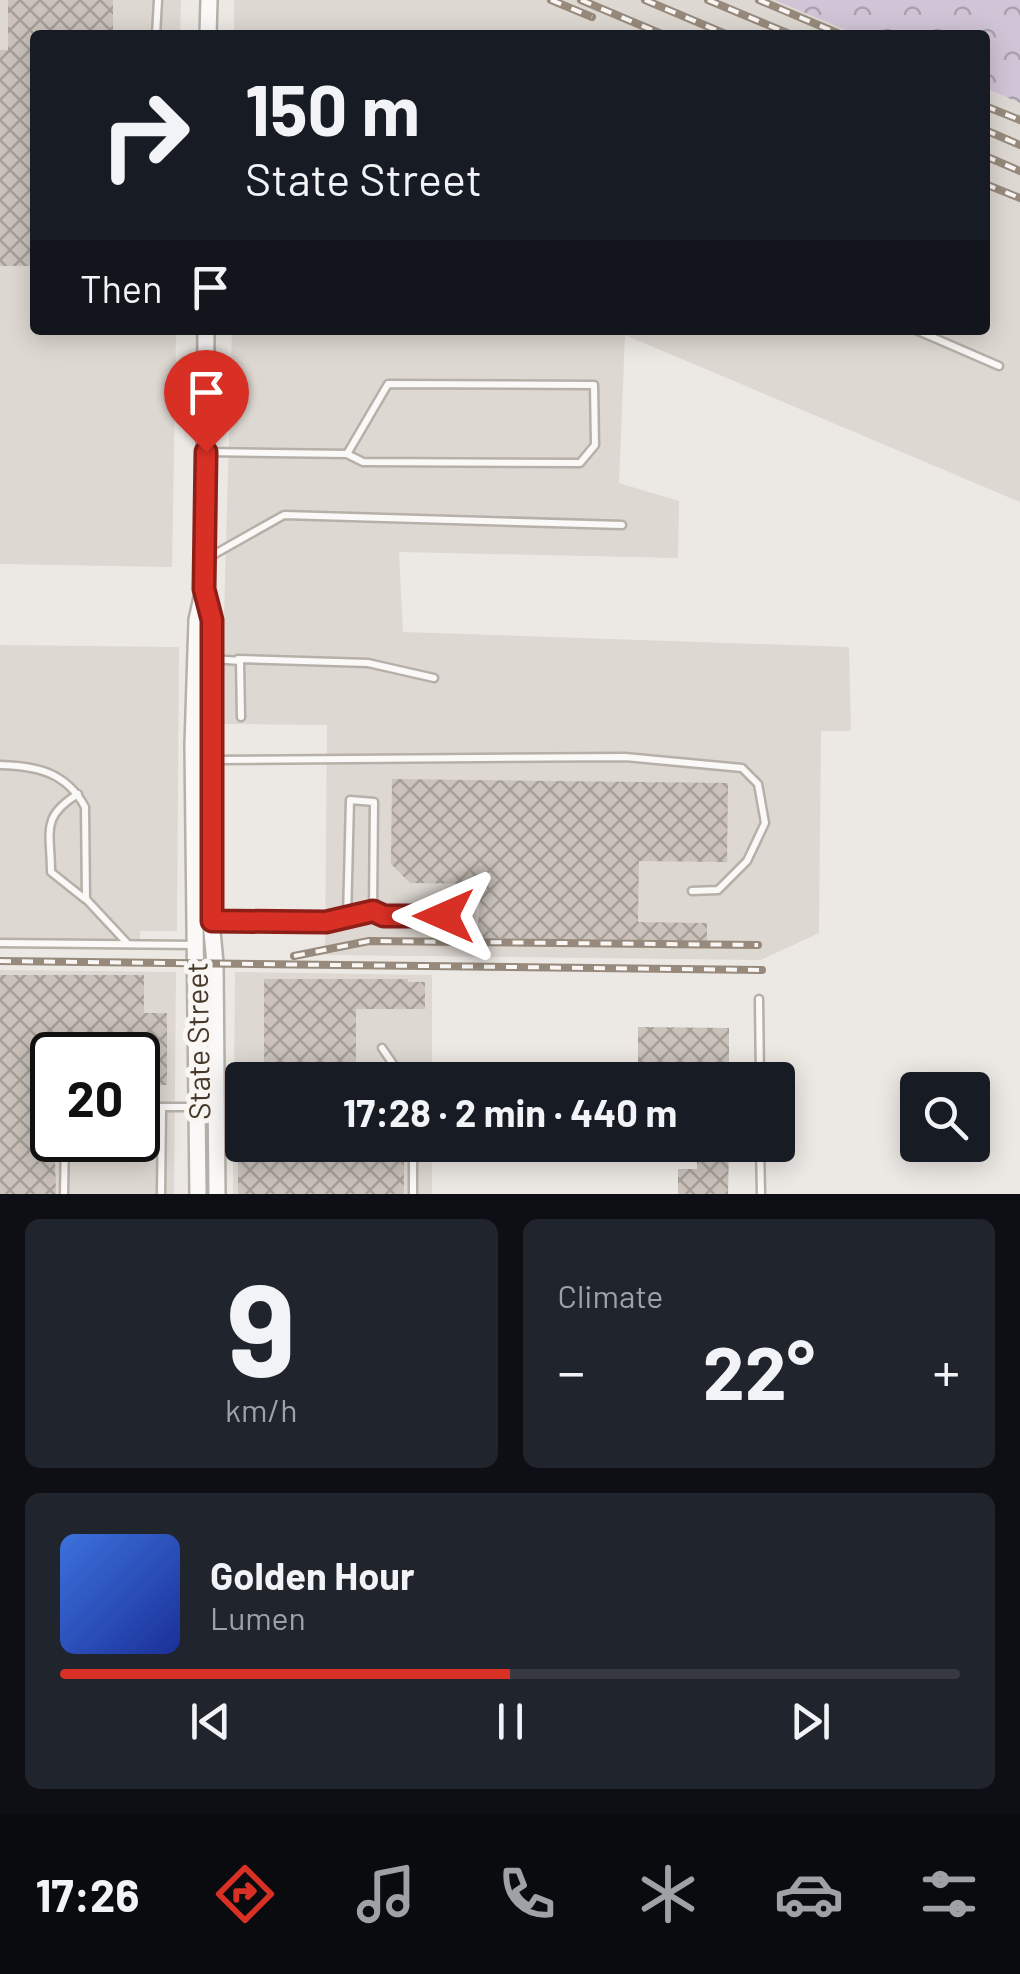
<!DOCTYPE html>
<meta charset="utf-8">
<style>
body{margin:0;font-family:Barlow,sans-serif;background:#20242c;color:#f1f3f6;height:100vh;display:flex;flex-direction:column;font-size:38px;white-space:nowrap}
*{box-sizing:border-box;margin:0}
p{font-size:32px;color:#9ea1a6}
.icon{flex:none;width:55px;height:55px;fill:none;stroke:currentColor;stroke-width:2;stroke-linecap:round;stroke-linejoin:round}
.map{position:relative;height:1194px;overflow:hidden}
.details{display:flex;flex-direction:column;gap:25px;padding:25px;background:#0d0f14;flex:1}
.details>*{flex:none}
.top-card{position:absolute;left:30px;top:30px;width:960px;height:305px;border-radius:10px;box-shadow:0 5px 25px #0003;background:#171b24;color:#f1f3f6;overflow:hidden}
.tools{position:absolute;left:900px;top:1072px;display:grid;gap:20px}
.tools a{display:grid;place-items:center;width:90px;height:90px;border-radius:10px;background:#171b24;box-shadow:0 5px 25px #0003;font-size:50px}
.speed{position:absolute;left:30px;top:1032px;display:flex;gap:20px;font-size:50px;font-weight:700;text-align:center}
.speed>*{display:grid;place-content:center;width:130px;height:130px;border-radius:50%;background:#171b24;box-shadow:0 5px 25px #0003;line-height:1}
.speed .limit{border:5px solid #111;border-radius:15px;background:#fff;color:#111}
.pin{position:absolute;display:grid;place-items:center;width:85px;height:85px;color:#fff;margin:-102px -42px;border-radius:50% 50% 50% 0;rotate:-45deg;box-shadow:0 0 10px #0007}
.pin .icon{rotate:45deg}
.me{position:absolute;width:110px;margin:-55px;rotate:270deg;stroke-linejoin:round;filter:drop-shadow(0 0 8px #0008)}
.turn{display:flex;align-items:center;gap:35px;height:210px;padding:0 50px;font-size:45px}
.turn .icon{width:130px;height:130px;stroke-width:2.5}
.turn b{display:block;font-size:70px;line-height:85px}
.then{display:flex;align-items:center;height:95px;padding:0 50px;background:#0003;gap:20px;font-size:38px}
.big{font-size:75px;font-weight:700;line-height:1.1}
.details .widget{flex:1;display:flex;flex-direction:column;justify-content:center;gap:15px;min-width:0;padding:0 35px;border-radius:15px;background:#20242c}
.details .dial{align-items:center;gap:0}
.dial b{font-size:130px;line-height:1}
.song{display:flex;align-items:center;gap:30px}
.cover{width:120px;height:120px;border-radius:15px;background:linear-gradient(135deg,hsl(220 70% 55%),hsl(230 70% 35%))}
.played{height:10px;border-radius:5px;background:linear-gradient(90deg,#d93025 50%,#363941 50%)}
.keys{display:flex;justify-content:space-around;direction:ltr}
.heat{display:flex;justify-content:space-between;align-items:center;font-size:55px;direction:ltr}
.details .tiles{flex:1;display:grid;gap:25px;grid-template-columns:1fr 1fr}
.widget:last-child{grid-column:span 2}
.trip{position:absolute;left:225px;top:1062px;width:570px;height:100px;border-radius:10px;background:#171b24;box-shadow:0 5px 25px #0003;font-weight:700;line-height:100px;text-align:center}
.tabs{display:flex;height:160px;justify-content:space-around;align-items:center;background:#090b0e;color:#9ea1a6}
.tabs .icon{width:70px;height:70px}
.tabs .selected{color:#d93025}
.tabs b{font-size:45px;color:#f1f3f6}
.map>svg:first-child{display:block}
.built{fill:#ded8d2;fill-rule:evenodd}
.forest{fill:url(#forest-crowns)}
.building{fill:url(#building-cross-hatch)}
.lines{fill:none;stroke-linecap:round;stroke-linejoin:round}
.service-casing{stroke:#b7b0a8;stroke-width:11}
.tertiary-casing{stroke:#b7b0a8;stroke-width:20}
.service{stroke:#faf9f7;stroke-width:6}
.tertiary{stroke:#faf9f7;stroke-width:15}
.rail-casing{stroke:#978a7c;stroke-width:8}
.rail{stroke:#f9f6f4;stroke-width:4;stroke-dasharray:11;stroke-linecap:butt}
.route-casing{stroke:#8d1f18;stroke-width:25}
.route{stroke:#d93025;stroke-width:18}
.labels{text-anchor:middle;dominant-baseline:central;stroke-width:10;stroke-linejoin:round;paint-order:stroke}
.street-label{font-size:30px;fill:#46392a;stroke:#f9f6f4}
</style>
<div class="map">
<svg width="1020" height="1194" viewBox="0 0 1020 1194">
<defs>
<pattern id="forest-crowns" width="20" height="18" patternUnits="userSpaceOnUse" patternTransform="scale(2.5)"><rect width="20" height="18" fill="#d0c5d6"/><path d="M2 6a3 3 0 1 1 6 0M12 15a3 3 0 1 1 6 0" fill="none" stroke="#aba1ae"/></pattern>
<pattern id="building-cross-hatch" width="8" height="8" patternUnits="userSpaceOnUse" patternTransform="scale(2.5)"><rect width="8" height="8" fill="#cac2bb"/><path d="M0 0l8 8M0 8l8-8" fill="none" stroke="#a69f98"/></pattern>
</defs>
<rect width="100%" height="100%" fill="#ece8e4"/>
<g class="built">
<path d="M0,0H181L180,35H35V330H176L172,567L0,564Z"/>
<path d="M234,0H774L858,35H234Z"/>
<path d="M985,88L1020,103V502L625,335L619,483L679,501L678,558L399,552L403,632L849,647L851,731H821L819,933L761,960L325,955L327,725L221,724L232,330H985Z"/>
<path d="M0,645L179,647L177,931H140V950L0,948Z"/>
<path d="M0,970L176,972L174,1194H0ZM52,1055H138V1140H52Z"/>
<path d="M235,972L432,975V1080H242V1145H432V1194H233Z"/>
</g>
<path class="forest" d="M774,0H1020V103L985,88V35H858Z"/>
<g class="building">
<path d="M8,0H113V35H35V266H0V50H8Z"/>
<path d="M392,779L728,783L727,862L639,861L638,922L707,923V941L477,938L481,884L410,883L391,864Z"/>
<path d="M0,975H144V1013H167V1085H138V1055H52L56,1194H0Z"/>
<path d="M264,979H408V982H425V1009H356V1080H242V1145H404V1194H238V1063H264Z"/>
<path d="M638,1027L729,1028V1080H638Z"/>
<path d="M697,1145H729L728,1194H678V1169H697Z"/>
</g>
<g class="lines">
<g class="service-casing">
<g id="service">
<path d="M156,35L158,0"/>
<path d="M916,330L999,366"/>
<path d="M207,452L347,454L363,462L580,463L595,445L594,385L388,384L347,454"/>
<path d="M206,559L284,515L622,525"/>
<path d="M213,659L240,661L241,717"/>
<path d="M238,659L368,663L434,678"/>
<path d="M213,760L625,757L742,768L758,784L765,823L747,861L718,890L692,891"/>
<path d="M0,765C37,766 66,772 85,807L86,899L127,943"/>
<path d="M78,794C40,817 51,832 51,872L85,899"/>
<path d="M347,919L373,911"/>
<path d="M213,921L325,922L347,919L350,800L374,802L373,911L384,916L445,917"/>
<path d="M0,943L195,945"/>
<path d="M759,999L760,1080"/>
<path d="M382,1048L404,1080"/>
<path d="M138,1107H197"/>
<path d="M760,1145L761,1194"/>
<path d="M64,1194L65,1140"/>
<path d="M161,1194L162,1107"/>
<path d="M413,1194V1145"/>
</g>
</g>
<g class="tertiary-casing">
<g id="tertiary">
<path d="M208,35L209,0"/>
<path d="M206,330L204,589L211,620V921L215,963L217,1194"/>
<path d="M198,1194L193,745L197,620L203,593"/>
</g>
</g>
<use href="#service" class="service"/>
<use href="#tertiary" class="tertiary"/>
<g class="rail-casing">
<g id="rail">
<path d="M551,0L592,17"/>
<path d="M581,0L664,35"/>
<path d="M645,0L728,35"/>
<path d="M708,0L792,35"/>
<path d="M759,0L842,35"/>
<path d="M985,106L1020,120"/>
<path d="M985,130L1020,145"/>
<path d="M985,156L1020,171"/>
<path d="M985,184L1020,198"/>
<path d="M294,956L369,941L758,945"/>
<path d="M0,961L762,970"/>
</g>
</g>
<use href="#rail" class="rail"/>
</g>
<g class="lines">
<g class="route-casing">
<path id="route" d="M206,452L204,589L212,620V921L326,922L373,911L384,916H444"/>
</g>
<use href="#route" class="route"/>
</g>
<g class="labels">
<g class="street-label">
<text transform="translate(197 1041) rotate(-91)">State Street</text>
</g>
</g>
</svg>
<div class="tools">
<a><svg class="icon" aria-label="search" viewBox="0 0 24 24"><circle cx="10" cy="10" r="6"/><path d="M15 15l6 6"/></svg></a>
</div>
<div class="speed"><div class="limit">20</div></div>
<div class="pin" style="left:206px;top:452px;background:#d93025"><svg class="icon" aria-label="arrive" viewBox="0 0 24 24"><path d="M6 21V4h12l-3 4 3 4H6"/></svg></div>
<svg class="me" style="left:444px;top:916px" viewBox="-20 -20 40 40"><path d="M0-17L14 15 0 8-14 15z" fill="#d93025" stroke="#fff" stroke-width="4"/></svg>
<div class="trip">17:28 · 2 min · 440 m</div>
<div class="top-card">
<div class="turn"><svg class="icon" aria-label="right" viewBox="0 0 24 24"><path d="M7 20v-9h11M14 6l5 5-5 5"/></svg><div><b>150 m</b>State Street</div></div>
<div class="then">Then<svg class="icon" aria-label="arrive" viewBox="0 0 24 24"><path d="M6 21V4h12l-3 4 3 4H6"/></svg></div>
</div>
</div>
<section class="details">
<div class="tiles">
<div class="widget dial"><b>9</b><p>km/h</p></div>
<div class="widget"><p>Climate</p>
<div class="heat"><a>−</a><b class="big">22°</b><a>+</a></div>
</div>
<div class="widget">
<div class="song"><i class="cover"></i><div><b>Golden Hour</b><p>Lumen</p></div></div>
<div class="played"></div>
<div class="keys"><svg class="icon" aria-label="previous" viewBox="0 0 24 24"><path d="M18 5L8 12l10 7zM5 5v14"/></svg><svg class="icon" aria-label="pause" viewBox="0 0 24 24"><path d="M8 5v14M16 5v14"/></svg><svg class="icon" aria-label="next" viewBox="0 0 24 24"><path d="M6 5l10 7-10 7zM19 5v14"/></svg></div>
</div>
</div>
</section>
<nav class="tabs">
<b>17:26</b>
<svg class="icon selected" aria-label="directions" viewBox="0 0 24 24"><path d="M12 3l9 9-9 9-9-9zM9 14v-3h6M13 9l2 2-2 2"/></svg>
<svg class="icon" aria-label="music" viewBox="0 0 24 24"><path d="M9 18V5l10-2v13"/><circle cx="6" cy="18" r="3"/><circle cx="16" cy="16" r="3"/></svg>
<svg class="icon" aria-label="phone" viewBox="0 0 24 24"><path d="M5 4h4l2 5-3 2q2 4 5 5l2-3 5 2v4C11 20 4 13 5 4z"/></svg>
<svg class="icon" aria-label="climate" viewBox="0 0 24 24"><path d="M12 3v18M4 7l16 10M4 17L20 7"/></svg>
<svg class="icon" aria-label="car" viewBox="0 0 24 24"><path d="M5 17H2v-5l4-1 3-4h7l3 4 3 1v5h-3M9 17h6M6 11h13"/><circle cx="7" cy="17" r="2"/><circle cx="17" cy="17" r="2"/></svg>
<svg class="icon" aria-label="filters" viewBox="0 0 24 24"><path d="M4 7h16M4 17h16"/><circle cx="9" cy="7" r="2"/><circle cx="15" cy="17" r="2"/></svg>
</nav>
